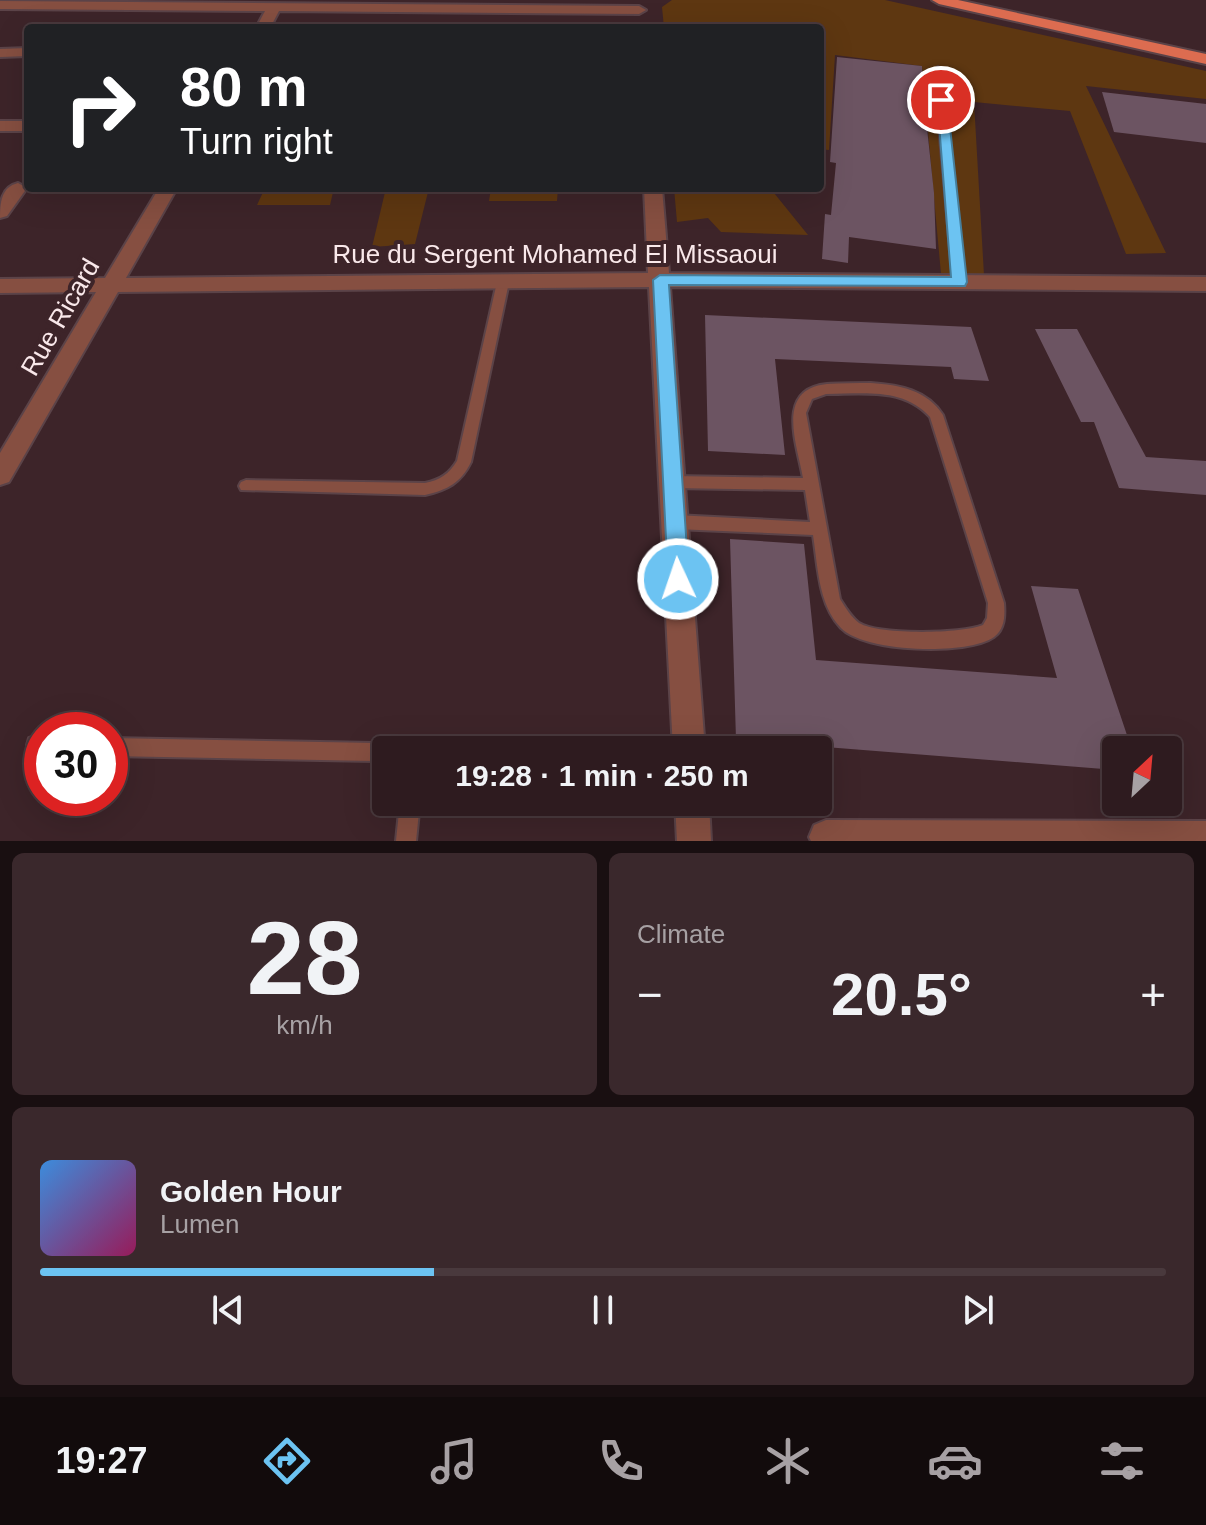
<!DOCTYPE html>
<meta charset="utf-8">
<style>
body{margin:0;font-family:Arial,sans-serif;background:#3a282c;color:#f1f3f6;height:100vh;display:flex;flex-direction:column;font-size:30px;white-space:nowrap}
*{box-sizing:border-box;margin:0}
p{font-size:26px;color:#a7a1a4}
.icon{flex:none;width:44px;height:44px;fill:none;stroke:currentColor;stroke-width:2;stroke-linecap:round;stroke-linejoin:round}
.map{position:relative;height:841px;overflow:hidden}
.drawer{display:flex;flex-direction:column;gap:12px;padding:12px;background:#190f11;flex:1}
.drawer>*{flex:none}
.hud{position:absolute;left:24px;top:24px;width:800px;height:168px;border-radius:8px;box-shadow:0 8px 32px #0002,0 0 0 2px #49393d;background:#202124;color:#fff;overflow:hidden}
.needle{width:52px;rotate:26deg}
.tools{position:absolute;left:1102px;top:736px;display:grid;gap:16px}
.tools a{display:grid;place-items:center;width:80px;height:80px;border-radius:8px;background:#2e1b1f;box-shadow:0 8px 32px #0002,0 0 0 2px #49393d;font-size:40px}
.speed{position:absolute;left:24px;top:712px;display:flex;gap:16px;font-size:40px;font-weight:700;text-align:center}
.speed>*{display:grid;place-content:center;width:104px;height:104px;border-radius:50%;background:#2e1b1f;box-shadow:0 8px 32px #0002,0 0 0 2px #49393d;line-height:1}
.speed .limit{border:12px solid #d22;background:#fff;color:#111}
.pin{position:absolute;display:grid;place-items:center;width:68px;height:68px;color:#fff;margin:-34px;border:4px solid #fff;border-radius:50%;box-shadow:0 2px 8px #0007}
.me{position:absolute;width:88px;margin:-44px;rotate:357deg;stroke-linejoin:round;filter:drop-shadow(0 0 6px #0008)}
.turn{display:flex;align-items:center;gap:28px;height:168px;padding:0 24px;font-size:36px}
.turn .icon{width:104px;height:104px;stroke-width:2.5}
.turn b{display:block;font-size:56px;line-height:68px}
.big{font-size:60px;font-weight:700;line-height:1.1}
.drawer .card{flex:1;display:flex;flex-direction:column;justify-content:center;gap:12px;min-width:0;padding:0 28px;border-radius:12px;background:#3a282c}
.drawer .dial{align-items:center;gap:0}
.dial b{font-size:104px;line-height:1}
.song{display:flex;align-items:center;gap:24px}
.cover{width:96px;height:96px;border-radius:12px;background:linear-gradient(135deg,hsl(210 70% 55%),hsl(330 70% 35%))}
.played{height:8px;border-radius:4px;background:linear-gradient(90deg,#6cc3f2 35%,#49393d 35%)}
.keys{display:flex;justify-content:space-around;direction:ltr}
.heat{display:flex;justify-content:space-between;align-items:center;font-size:44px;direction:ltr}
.drawer .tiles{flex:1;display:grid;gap:12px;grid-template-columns:1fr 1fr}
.card:last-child{grid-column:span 2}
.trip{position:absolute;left:372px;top:736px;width:460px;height:80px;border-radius:8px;background:#2e1b1f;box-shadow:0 8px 32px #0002,0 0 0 2px #49393d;font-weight:700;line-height:80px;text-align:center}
.tabs{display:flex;height:128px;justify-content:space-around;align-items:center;background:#120b0c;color:#a7a1a4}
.tabs .icon{width:56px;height:56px}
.tabs .on{color:#6cc3f2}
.tabs b{font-size:36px;color:#f1f3f6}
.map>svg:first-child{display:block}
.green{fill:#5e3711}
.building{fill:#6c5462}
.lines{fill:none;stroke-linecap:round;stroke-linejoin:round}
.service-casing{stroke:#5b4348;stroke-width:4}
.minor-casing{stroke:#5b4348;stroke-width:4}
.primary-casing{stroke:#5b4348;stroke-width:4}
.service{fill:#864f41;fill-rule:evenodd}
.minor{fill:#864f41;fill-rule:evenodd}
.primary{fill:#dc6c50;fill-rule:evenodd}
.route{fill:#6cc3f2;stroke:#467f9d;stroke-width:2}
.labels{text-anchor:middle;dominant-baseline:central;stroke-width:8;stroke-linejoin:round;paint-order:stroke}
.street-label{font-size:26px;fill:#f9e8ea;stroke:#3d2429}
</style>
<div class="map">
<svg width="1206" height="841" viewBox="0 0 1206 841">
<rect width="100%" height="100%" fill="#3d2429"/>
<g class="green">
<path d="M672,0H885L1206,71V99L1086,86L1166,253L1126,254L1070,111L974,102L984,275L941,274L922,66L835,55L829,150L820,149V28H664L662,7Z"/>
<path d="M265,188H334L330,205H257Z"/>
<path d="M386,188H429L415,244L372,247Z"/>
<path d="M491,188H558L557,201H489Z"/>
<path d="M674,188H770L808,235L721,232L708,218L677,222Z"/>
</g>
<g class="building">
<path d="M837,57L922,66L924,128H927L934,193L936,249L849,237L848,263L822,259L825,214L831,215L836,163L830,162Z"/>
<path d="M1102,92L1206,104V143L1114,132Z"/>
<path d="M705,315L971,327L989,381L954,379L951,367L775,359L785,455L708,451Z"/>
<path d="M1035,329H1077L1146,457L1206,461V495L1119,488L1094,422H1081Z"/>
<path d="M730,539L804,544L816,660L1057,678L1031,586L1078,589L1132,750H1116V770L736,740Z"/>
</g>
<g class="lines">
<g class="service-casing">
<g id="service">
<path d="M938,67L942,70L965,282L959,286L953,282L934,70Z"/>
<path d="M503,278L509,282L471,462C461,483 447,490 425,495L241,490L239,486L241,482L246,480L425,483C440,480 449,474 457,461L497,282Z"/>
<path d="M871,383C900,385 927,390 943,415L1004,603C1005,615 1005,629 994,637C968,656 863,652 841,628C818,604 818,566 813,535L675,529L670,527L667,522L670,517L675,515L810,522L805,490L673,488L668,486L666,482L668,478L673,476L803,478C797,444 775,389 827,384C841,383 857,383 871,383ZM826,394C863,394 903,387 930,417L988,603L987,618L983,625C961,634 879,635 859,623C851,617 845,607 840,599L806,413L812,399Z"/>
<path d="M36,736H42V754L29,752L27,745L29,738Z"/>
<path d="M110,738L374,743L393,750H386V765L374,761L110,756Z"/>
<path d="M400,802H420L416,841H396Z"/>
</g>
</g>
<g class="minor-casing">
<g id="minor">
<path d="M0,1L639,6L646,10L639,14L279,11L270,28H256L265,11L0,9Z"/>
<path d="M28,48V56L0,57V49Z"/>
<rect x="0" y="121" width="28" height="10"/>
<path d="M18,183L27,188L7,216L0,218C0,203 1,187 18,183Z"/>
<path d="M159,188H177L126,278L648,273L644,188H662L669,273L1206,277V291L670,287L705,750H673L649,287L118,292L9,482L0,485V453L96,292L0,293V279L105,278Z"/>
<path d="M675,802H709L711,841H677Z"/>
<path d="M826,820L1206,821V841H811L809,837L814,825Z"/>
</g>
</g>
<g class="primary-casing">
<path id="primary" d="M932,0H958L1206,54V64L939,4Z"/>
</g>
<use href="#service" class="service"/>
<use href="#minor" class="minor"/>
<use href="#primary" class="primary"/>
</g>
<path class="route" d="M937,98L947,100L967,282L965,286L669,285L689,579L686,586L678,589L671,586L668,579L653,280L660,275L951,277Z"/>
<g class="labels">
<g class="street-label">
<text x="555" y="254">Rue du Sergent Mohamed El Missaoui</text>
<text transform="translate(60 317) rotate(-60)">Rue Ricard</text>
</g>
</g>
</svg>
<div class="tools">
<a><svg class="needle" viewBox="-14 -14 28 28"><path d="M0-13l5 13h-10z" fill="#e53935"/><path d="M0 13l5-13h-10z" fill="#a7a1a4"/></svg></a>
</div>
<div class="speed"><div class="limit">30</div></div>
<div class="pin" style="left:941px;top:100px;background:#d93025"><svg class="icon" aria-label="arrive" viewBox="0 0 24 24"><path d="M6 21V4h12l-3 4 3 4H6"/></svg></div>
<svg class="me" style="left:678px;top:579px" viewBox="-20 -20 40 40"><circle r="17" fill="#6cc3f2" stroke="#fff" stroke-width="3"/><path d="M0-11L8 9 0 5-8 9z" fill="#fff"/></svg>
<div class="trip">19:28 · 1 min · 250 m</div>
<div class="hud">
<div class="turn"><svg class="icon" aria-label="right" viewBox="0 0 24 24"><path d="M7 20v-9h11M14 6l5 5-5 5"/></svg><div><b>80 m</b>Turn right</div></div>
</div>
</div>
<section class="drawer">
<div class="tiles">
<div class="card dial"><b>28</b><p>km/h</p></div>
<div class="card"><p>Climate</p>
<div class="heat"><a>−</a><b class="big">20.5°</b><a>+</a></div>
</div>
<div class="card">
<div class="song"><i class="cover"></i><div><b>Golden Hour</b><p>Lumen</p></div></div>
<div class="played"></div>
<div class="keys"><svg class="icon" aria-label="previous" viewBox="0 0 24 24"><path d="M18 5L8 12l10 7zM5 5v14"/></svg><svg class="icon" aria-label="pause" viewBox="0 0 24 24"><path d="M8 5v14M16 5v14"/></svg><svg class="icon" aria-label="next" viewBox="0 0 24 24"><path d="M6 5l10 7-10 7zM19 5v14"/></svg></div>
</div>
</div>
</section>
<nav class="tabs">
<b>19:27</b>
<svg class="icon on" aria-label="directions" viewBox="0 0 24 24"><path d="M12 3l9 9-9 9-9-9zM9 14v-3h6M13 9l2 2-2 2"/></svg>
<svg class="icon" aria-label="music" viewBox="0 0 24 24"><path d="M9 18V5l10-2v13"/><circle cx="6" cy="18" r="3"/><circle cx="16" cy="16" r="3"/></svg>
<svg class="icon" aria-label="phone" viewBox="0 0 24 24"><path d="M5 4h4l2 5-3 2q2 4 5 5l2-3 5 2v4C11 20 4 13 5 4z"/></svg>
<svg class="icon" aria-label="climate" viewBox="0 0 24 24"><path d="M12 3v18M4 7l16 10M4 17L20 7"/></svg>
<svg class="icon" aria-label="car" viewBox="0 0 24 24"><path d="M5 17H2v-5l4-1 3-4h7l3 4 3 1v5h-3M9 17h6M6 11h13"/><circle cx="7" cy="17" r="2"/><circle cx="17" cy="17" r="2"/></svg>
<svg class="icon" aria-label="filters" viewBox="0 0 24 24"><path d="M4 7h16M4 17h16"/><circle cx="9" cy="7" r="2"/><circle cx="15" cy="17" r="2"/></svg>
</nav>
